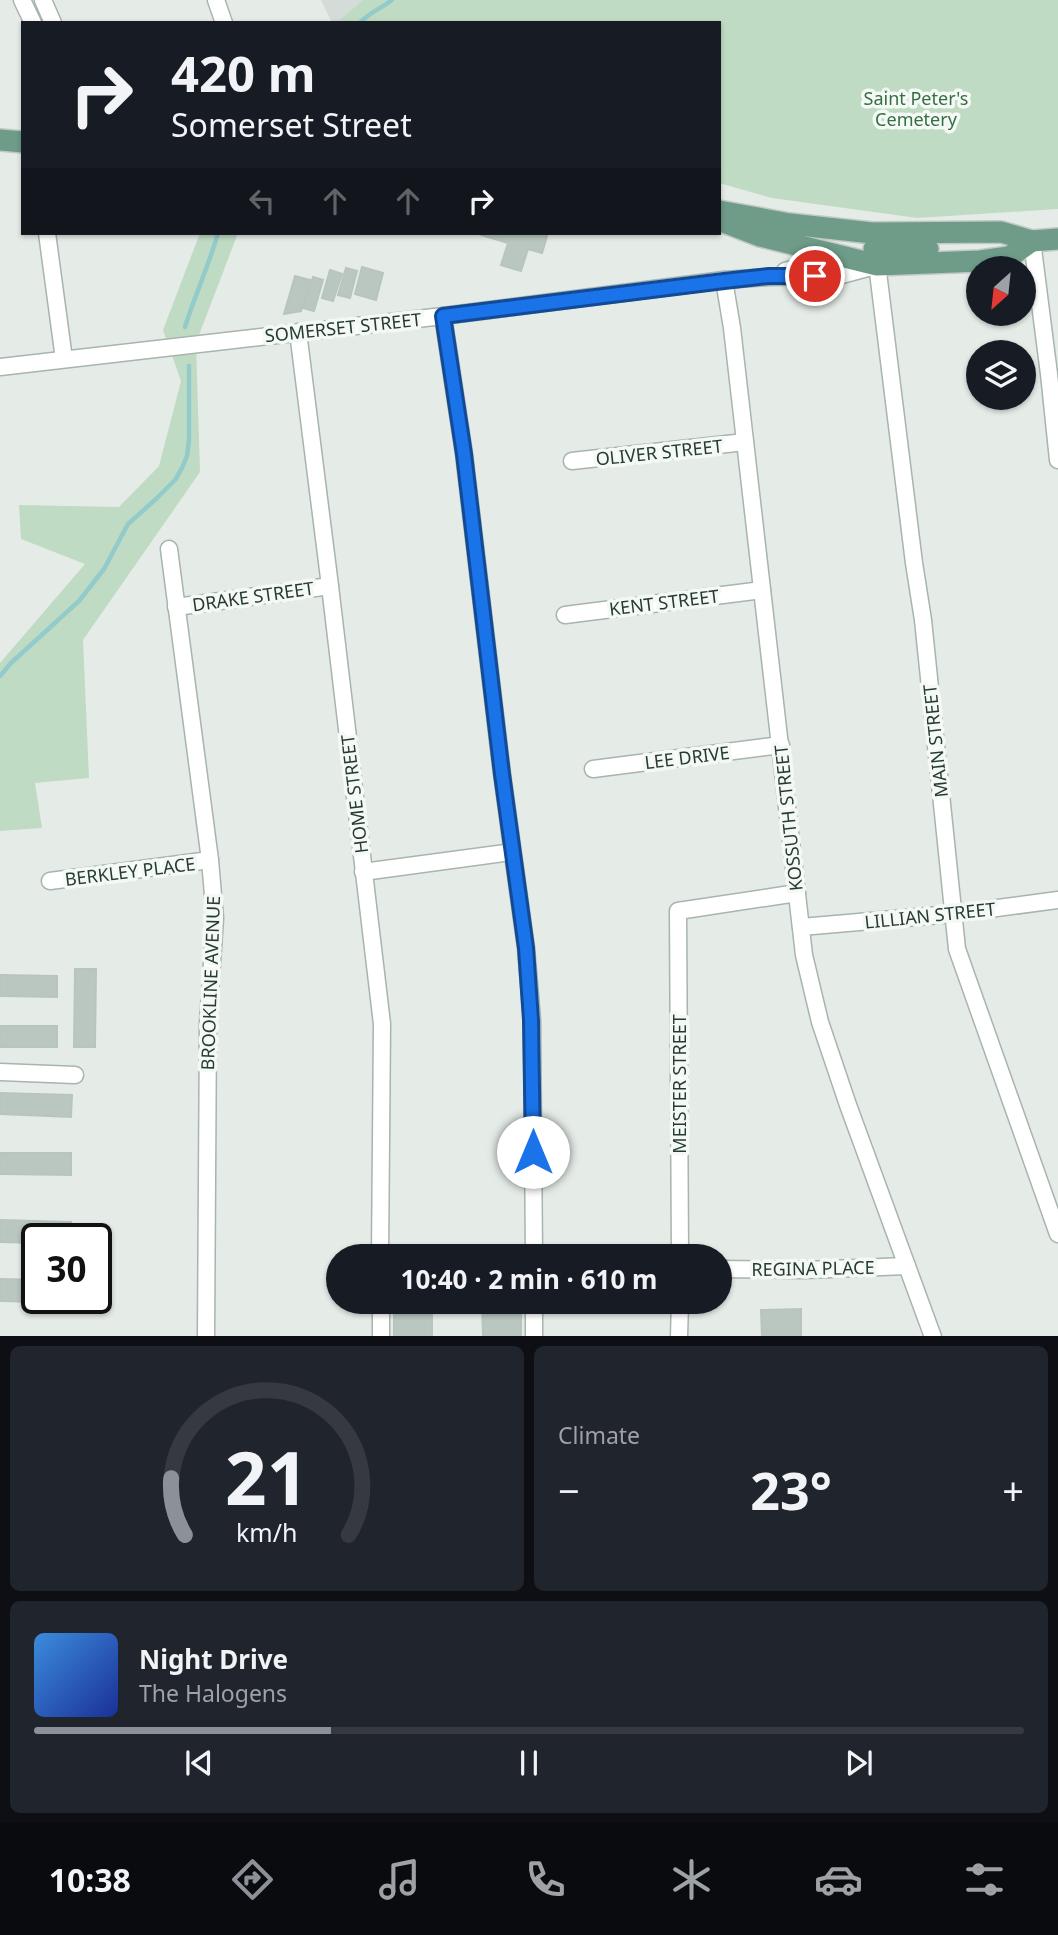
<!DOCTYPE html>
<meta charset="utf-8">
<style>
body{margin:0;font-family:"Noto Sans",sans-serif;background:#20242c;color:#f1f3f6;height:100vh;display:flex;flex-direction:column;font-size:26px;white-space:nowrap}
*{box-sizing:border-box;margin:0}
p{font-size:23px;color:#9ea1a6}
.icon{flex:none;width:38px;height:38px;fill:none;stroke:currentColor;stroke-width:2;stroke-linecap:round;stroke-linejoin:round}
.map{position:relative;height:1336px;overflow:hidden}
.drawer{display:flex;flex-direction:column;gap:10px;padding:10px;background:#0d0f14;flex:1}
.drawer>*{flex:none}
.hud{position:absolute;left:21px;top:21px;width:700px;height:214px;border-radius:0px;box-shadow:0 2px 5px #0004;background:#171b24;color:#f1f3f6;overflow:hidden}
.needle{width:46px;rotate:207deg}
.tools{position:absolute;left:966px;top:256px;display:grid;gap:14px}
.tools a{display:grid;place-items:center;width:70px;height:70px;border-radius:50%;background:#171b24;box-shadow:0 2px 5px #0004;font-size:35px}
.speed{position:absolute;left:21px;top:1223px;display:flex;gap:14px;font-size:35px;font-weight:700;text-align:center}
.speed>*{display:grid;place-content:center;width:91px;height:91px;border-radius:50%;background:#171b24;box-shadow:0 2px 5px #0004;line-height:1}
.speed .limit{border:4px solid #111;border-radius:10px;background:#fff;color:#111}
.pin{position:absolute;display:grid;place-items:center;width:60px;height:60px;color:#fff;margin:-30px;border:4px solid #fff;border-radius:50%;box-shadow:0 2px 7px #0007}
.me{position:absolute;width:77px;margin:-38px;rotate:0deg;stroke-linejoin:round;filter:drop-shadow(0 0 5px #0008)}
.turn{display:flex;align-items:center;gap:24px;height:147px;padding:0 35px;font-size:32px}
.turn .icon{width:91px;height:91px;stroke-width:2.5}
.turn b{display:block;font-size:49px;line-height:60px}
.lanes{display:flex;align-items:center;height:66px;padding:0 35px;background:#0003;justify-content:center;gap:35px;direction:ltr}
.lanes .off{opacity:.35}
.big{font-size:52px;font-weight:700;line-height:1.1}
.drawer .card{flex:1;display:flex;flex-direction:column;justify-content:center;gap:10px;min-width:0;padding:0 24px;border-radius:10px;background:#20242c}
.drawer .dial{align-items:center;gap:0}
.dial svg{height:182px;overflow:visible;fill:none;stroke:#363941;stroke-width:7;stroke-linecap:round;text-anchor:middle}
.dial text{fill:#f1f3f6;stroke:none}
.song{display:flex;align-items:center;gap:21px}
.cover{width:84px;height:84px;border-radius:10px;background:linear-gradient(135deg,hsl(210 70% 55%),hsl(230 70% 35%))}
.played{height:7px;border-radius:4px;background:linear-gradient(90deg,#8c9099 30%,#363941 30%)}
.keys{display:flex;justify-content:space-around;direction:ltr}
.heat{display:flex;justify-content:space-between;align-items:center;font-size:38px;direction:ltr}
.drawer .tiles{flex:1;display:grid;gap:10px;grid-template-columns:1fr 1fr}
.card:last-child{grid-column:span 2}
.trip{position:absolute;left:326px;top:1244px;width:406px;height:70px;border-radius:35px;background:#171b24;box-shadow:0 2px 5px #0004;font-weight:700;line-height:70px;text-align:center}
.menu{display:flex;height:112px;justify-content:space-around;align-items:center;background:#090b0e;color:#9ea1a6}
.menu .icon{width:49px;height:49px}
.menu .current{color:#8c9099}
.menu b{font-size:32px;color:#f1f3f6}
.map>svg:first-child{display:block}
.built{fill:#d3dcd6}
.green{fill:#c0dbc3}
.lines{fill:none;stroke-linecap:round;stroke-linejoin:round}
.stream{stroke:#93caca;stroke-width:4.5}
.building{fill:#bac7c0;stroke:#b8c5bd;stroke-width:2}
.minor-casing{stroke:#a8b4ae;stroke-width:19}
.major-casing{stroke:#c2c8c6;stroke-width:24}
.minor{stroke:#fff;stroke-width:16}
.major{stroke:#6e9c89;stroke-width:21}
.route-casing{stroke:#114b97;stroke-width:18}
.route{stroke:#1a73e8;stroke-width:12}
.labels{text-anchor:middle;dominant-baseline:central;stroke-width:7;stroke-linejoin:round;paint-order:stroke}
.park-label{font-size:18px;fill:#356e42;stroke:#f5f9f6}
.street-label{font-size:18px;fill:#263c32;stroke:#f5f9f6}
</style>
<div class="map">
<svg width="1058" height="1337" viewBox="0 0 1058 1337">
<rect width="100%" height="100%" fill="#e5ece8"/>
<path class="built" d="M321,0H363L336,23H332Z"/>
<g class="green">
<path d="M363,0H1058V209L917,218L772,198L719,183V23H336Z"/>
<path d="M200,233H238L196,343L200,472L83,640L89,778L35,783L42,828L0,831V663L85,564L21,539L19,505L119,507L159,466L181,381L163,330Z"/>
</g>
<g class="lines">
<g class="stream">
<path d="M360,23C368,13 382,8 392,0"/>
<path d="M185,327C195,295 209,265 218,233"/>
<path d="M0,676L11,663L79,601L104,569L128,524L156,499L175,480L182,468L187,456L189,440V366"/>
</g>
</g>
<g class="building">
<path d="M482,233H548L542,253L528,249L521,271L501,265L508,243L481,235Z"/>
<path d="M362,267L383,273L376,300L355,294Z"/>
<path d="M346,268L357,271L350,298L338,295Z"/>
<path d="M330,270L342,274L333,301L322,298Z"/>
<path d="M295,276L310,280L301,311L284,314Z"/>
<path d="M313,277L323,280L314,311L303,308Z"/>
<path d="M75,969H96L95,1047H74Z"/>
<path d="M0,975L57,976V997L0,996Z"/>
<rect x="0" y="1026" width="57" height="21"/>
<path d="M0,1093L72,1095L71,1117L0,1114Z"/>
<path d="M0,1153H71V1175L0,1174Z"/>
<path d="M0,1220L71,1222L70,1239H37V1243L0,1242Z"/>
<path d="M0,1279L37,1280V1298H71V1303L0,1301Z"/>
<rect x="394" y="1302" width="38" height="35"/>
<path d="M482,1302H521V1337H483Z"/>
<path d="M801,1309V1337H762L761,1310Z"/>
</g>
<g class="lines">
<g class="minor-casing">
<g id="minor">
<path d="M22,0L33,23"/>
<path d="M43,0L53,23"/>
<path d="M216,0L224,23"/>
<path d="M47,233L64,359"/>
<path d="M1032,241L1049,374L1058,460"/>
<path d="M876,256L914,563L923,620L957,949L1058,1234"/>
<path d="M785,271L838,256"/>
<path d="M724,280L732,328L804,955L820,1022L848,1105L933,1337"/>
<path d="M443,316L464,454L502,774L526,948L532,1020L534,1256"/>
<path d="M298,332L330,586L382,1024L380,1256"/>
<path d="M0,367L443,316L724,280L769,277L838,276L875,266"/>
<path d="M572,461L745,442"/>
<path d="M169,549L210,860L215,918L208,1023L206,1337"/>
<path d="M176,607L330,586"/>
<path d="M565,615L762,590"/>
<path d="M593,769L781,745"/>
<path d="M363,872L512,852"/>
<path d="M50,881L210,860"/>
<path d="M801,927L952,914L1058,900"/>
<path d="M0,1072L75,1075"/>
<path d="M680,1256L678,911L797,893"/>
<path d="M719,1269L805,1270L907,1266"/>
<path d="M381,1302V1337"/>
<path d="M534,1302V1337"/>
<path d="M679,1337L680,1302"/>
</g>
</g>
<g class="major-casing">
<g id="major">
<path d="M0,140L23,142"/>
<path d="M719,211L790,224L872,233L1001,232L1032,241L1058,239"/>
<path d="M721,221L760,236L877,265L980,261L1009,257L1032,241"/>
<path d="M874,249H928"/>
</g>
</g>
<use href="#minor" class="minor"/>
<use href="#major" class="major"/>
</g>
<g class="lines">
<g class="route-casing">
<path id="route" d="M533,1152L531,1020L526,948L502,774L464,454L443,316L724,281L769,276H815"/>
</g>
<use href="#route" class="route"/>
</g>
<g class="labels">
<g class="park-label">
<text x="916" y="98">Saint Peter's<tspan x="916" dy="21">Cemetery</tspan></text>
</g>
<g class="street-label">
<text transform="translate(343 327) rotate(-6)">SOMERSET STREET</text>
<text transform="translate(659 452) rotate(-6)">OLIVER STREET</text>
<text transform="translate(253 596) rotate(-8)">DRAKE STREET</text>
<text transform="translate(664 602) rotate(-7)">KENT STREET</text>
<text transform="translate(935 741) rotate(-96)">MAIN STREET</text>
<text transform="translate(687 757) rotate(-7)">LEE DRIVE</text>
<text transform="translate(354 794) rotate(-97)">HOME STREET</text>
<text transform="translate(788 818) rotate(-96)">KOSSUTH STREET</text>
<text transform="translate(130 871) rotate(-7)">BERKLEY PLACE</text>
<text transform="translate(930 915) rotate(-6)">LILLIAN STREET</text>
<text transform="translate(210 983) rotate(-88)">BROOKLINE AVENUE</text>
<text transform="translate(679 1084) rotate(-90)">MEISTER STREET</text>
<text transform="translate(813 1268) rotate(-1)">REGINA PLACE</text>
</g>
</g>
</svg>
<div class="tools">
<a><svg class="needle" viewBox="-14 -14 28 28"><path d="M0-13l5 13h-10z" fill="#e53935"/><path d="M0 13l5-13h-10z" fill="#9ea1a6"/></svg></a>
<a><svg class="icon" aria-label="layers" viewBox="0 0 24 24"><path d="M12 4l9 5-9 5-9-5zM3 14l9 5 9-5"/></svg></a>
</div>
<div class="speed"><div class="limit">30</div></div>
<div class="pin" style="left:815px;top:276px;background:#d93025"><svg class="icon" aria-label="arrive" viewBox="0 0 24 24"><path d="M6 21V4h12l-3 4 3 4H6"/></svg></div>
<svg class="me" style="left:533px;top:1152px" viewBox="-20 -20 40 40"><circle r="19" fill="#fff"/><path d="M0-13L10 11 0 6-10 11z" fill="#1a73e8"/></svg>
<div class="trip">10:40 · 2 min · 610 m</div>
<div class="hud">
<div class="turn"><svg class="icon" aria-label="right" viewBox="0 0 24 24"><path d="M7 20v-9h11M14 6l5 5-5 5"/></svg><div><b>420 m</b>Somerset Street</div></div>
<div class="lanes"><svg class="icon off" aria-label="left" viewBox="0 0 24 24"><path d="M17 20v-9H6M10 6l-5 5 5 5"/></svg><svg class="icon off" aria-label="ahead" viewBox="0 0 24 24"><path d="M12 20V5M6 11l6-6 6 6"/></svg><svg class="icon off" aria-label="ahead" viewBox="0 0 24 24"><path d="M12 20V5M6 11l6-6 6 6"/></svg><svg class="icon" aria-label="right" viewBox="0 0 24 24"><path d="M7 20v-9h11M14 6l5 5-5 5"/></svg></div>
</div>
</div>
<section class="drawer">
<div class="tiles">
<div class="card dial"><svg viewBox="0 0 100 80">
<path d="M14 69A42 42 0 1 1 86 69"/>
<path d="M14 69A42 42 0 0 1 8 44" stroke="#8c9099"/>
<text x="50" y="56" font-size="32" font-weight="700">21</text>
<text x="50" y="72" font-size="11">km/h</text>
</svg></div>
<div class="card"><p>Climate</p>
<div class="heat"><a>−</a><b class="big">23°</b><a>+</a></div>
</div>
<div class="card">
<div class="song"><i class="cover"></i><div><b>Night Drive</b><p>The Halogens</p></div></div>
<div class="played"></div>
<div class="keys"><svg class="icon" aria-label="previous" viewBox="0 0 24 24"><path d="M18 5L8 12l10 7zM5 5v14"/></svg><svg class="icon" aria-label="pause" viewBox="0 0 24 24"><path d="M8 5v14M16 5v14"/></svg><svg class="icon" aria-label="next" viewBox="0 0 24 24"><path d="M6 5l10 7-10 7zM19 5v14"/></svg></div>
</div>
</div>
</section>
<nav class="menu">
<b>10:38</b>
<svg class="icon current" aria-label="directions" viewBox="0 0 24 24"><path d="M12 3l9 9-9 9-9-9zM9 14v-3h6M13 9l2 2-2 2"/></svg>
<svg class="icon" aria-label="music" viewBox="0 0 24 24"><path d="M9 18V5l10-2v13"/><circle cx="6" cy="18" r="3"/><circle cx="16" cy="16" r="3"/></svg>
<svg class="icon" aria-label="phone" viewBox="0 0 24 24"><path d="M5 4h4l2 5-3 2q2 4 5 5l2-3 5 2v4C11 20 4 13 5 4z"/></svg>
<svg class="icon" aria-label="climate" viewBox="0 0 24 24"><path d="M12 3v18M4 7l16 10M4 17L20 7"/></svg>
<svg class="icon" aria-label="car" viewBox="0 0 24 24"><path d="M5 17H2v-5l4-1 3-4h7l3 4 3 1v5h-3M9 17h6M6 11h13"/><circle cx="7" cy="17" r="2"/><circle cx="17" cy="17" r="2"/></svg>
<svg class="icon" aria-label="filters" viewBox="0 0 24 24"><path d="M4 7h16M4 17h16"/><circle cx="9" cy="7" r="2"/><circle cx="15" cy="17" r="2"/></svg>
</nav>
